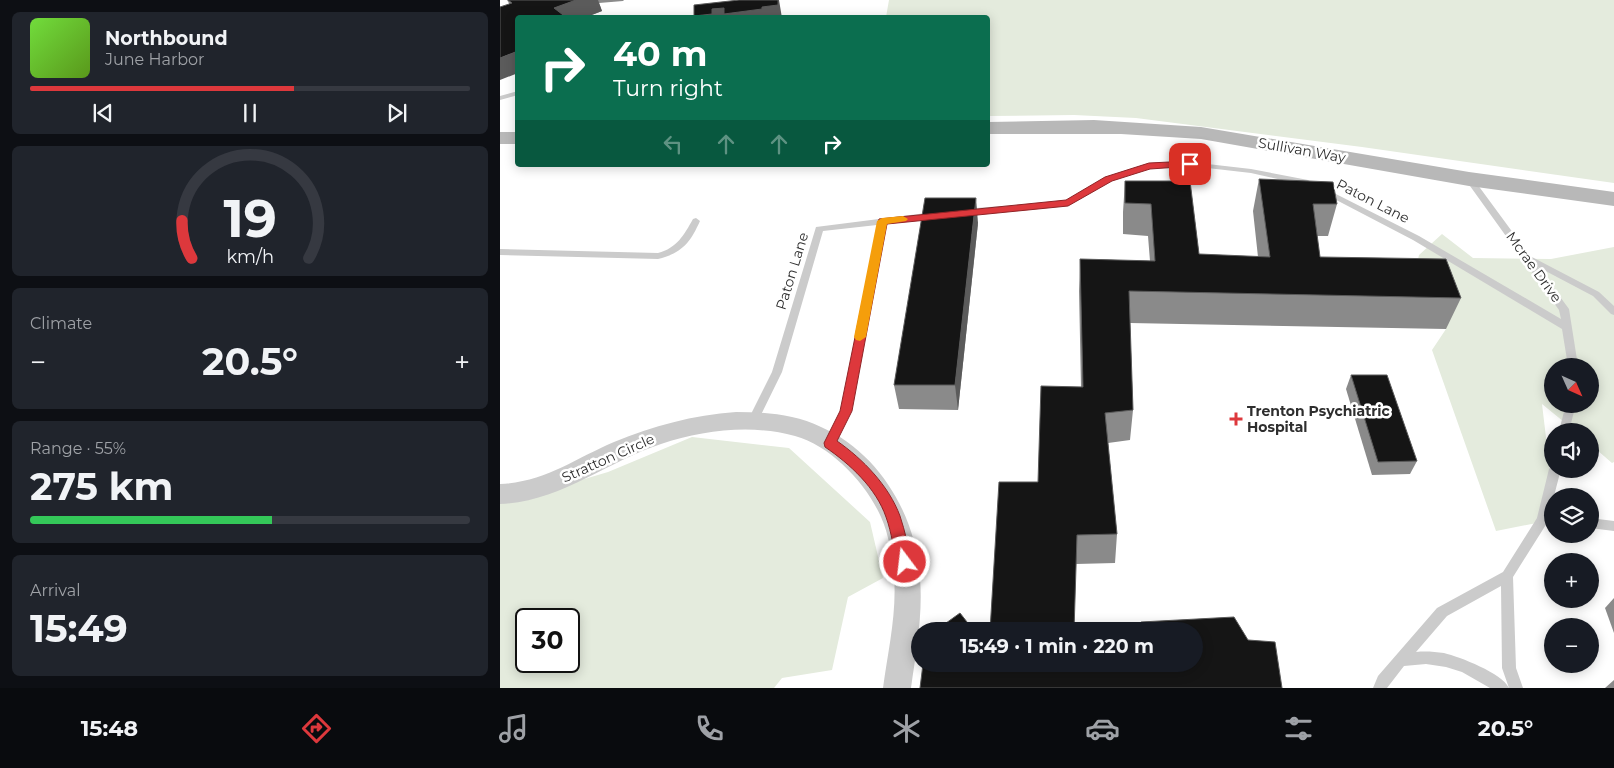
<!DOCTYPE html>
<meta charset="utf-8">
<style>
body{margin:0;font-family:Montserrat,sans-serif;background:#20242c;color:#f1f3f6;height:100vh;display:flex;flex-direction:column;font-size:19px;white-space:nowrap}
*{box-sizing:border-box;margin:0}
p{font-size:16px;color:#9ea1a6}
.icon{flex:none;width:28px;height:28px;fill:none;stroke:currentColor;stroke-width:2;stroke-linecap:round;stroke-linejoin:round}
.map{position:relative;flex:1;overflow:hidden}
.details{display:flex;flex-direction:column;gap:12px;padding:12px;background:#0d0f14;width:500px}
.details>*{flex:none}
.top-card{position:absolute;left:15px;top:15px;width:475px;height:152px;border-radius:5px;box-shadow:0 2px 12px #0003;background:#0b6e4f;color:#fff;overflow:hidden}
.needle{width:32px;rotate:135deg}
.tools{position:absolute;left:1044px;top:358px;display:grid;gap:10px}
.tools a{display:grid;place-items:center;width:55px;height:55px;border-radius:50%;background:#171b24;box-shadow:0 2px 12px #0003;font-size:25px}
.speed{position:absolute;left:15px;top:608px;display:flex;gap:10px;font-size:25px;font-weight:700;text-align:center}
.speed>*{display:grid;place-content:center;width:65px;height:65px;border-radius:50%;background:#171b24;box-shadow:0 2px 12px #0003;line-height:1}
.speed .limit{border:2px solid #111;border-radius:8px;background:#fff;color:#111}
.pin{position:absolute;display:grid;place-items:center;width:42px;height:42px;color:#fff;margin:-21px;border-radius:10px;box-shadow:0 2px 8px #0006}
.me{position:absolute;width:55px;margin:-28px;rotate:345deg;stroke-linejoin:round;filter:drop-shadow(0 0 4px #0008)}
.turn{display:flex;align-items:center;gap:18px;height:105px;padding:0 15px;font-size:22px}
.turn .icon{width:65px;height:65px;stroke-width:2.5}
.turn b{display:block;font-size:35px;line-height:42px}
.lanes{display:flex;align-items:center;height:48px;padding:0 15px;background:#0003;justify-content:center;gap:25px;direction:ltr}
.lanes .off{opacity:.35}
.big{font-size:38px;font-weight:700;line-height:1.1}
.details .tile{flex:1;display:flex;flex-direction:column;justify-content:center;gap:8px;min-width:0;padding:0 18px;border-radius:8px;background:#20242c}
.details .dial{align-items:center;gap:0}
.dial svg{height:130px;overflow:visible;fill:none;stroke:#363941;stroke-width:7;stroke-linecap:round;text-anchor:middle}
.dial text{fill:#f1f3f6;stroke:none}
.song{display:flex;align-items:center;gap:15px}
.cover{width:60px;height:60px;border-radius:8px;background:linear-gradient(135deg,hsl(100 70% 55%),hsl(90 70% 35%))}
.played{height:5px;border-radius:2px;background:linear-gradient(90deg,#dd383c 60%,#363941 60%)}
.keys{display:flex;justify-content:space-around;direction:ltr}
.heat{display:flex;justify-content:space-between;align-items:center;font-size:28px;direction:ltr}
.charge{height:8px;border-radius:4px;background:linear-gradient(90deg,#34c759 55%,#363941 0)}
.trip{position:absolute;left:411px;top:622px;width:292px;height:50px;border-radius:25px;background:#171b24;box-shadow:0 2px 12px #0003;font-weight:700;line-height:50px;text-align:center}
.tabs{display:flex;height:80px;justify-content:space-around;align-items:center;background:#090b0e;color:#9ea1a6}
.tabs .icon{width:35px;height:35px}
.tabs .current{color:#dd383c}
.tabs b{font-size:22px;color:#f1f3f6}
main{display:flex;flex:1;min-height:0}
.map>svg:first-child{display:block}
.green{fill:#e4ebdd;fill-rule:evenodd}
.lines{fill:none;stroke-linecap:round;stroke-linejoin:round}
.lane{fill:#cbcbcb;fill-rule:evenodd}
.street{fill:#cbcbcb;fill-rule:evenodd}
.secondary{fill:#b8b8b8;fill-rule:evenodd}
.wall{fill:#8a8a8a}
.shaded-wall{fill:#5b5b5b}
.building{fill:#151515;stroke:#5b5b5b}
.route{fill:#dd383c;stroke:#902427}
.slow{fill:#f59e0b}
.poi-dot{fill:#dd383c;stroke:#fff;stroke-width:2}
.labels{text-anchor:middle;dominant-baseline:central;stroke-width:5;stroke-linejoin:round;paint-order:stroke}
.street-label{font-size:14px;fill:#2e2e2e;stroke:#fff}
.poi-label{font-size:14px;font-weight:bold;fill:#2e2e2e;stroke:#fff;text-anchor:start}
</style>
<main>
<section class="details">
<div class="tile">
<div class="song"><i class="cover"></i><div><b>Northbound</b><p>June Harbor</p></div></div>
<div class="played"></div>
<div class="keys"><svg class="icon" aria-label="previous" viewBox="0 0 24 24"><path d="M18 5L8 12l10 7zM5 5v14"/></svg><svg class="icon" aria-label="pause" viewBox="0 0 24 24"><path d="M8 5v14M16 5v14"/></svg><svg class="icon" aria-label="next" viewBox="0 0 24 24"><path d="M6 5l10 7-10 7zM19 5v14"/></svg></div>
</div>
<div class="tile dial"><svg viewBox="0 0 100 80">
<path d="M14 69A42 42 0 1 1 86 69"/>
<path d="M14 69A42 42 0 0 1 8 46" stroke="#dd383c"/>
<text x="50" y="56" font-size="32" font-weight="700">19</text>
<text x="50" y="72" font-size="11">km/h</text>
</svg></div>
<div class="tile"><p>Climate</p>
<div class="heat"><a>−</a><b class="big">20.5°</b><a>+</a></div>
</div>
<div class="tile"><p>Range · 55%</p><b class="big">275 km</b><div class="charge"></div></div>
<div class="tile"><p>Arrival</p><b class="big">15:49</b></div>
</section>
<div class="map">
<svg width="1114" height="688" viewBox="0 0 1114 688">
<rect width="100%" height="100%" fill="#fff"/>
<g class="green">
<path d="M389,0H1114V183L862,147L636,118L574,115L488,116V18L386,17Z"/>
<path d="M942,234L973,258L1051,259L1114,247V462L1112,463L1090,444V431H1075L1042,404L1053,496L1052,520L996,531L932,350L946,329L912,284L919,255ZM1052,366H1090V404H1052Z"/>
<path d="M192,437L289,448L370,522L383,578L348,597L332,670L282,678L274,688H0V504L108,472ZM26,619H69V661H26Z"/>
</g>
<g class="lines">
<g class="lane">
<path d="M18,91V95L0,100V96Z"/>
<path d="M690,162L751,169L808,180L812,183L808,186L751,173L690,166L650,168L611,181L568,206L463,215L459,212L463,209L566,201L605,177L646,164Z"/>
<path d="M969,176L972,177L1030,256L1099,292L1114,306V315L1111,314L1093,296L1038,267L1069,309L1078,366H1068L1062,329L913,240L821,192L825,189L828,190L919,236L1061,319L1059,310L965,179Z"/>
<path d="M434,212L438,215L437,217L386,224L351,411L334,446L330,447L326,446L324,443L341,411L377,225L323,231L282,372L257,423H249L248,420L272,372L316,227Z"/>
<path d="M196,218L200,221C190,243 182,253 158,259L0,255V249L158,253C177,248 184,235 193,219Z"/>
<path d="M1066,404H1076L1069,431H1059Z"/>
<path d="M1052,465V469H1061L1054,496H1052V504L1047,523L1013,577L1016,668L1023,688H1009L1002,668L1001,586L947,616L916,652C926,651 935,652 944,653C960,657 1002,673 1009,688H990L962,672L946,667L926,664L904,666L887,688H873L878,676L937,608L1003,572L1037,518L1049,469Z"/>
<path d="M1090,518L1114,521V531L1090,528Z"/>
</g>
<path class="street" d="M236,412C265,412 294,414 321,427C380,453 416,516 420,578C423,615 416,652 411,688H383C388,651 397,613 394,576C392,557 389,534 381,517C366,483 331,446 295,436C252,424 203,430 161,444C106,462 60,502 0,504V484C45,482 74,459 114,442C153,426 193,415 236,412Z"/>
<g class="secondary">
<path d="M594,120L701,127L969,172L1114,192V206L969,186L701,139L621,134H488V122Z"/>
<rect x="0" y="132" width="18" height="12"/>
</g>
</g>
<g class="wall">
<path d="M7,0H124L123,1L99,3L102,11L84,18H18Z"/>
<path d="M759,179L837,204L828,236H817L820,257L961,298L946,329L630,323L633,410L630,440L608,443L617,534L615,563L576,564L538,482L581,387L579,291L580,259L650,261L648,236L623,234V212L625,181H690L699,254L758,257L753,211Z"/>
<path d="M478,223L458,410L399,409L394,385Z"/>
<path d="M851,375L917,461L910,474L872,475L846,389Z"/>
<path d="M1114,598V633L1105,608Z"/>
<path d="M1114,680V688H1105Z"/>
</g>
<g class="shaded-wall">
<path d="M76,0H98L102,11L84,18H58L54,8Z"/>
<path d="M253,0H282H279L282,18H194V16L212,9Z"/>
<path d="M18,51V73L0,80V58Z"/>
<path d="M476,198L478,223L458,410L455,385Z"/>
</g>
<g class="building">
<path d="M8,0H76L54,8L67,18H18V51L0,58V7L12,3Z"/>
<path d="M239,0H278V5L262,7V9L224,14V8L212,9V14L194,16V5Z"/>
<path d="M759,179L833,182L837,204H813L820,257L946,259L961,298L629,291L633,410L605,413L617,534L577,535L574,631H490L499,482H538L541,386L583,387L580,259L655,261L651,204L625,203V181H690L699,254L770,257Z"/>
<path d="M425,198H476L455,385H394Z"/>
<path d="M851,375H887L917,461L878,462Z"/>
<path d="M460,613L474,631H435Z"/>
<path d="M734,617L748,640L775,642L782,688H420L423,664H595L613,666L614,664H695V631H635L641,622Z"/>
</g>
<path class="route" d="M690,161L694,164L693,166L650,169L612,181L568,206L387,224L352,411L337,441C363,459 389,486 400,516C405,531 408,546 412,562L410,566L405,568L400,566C393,551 392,533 386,517C376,488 350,464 325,447L324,443L340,411L379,219L566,200L605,177L649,163Z"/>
<path class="slow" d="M403,216L408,219L406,221L387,224L366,337L360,341L356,340L354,337L377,221L382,218Z"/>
<path class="poi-dot" d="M733.5 411.5h5v5h5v5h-5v5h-5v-5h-5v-5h5z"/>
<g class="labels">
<g class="street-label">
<text transform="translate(802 150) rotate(10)">Sullivan Way</text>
<text transform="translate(873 201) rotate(27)">Paton Lane</text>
<text transform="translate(1034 267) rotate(54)">Mcrae Drive</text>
<text transform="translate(292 271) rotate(-73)">Paton Lane</text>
<text transform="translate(108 458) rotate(-24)">Stratton Circle</text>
</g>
<g class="poi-label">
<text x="747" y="411">Trenton Psychiatric<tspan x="747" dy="16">Hospital</tspan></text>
</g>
</g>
</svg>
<div class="tools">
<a><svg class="needle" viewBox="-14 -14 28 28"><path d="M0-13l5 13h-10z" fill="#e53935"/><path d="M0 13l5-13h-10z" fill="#9ea1a6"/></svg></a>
<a><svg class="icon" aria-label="sound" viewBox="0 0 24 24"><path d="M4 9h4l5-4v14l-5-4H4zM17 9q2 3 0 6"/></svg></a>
<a><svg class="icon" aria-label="layers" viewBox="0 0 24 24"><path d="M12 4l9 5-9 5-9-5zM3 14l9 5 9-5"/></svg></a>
<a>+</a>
<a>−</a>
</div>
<div class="speed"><div class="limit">30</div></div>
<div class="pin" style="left:690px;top:164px;background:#d93025"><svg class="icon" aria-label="arrive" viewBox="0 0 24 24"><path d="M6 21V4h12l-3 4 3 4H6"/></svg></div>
<svg class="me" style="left:405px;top:562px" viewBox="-20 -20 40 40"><circle r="17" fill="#dd383c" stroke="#fff" stroke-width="3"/><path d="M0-11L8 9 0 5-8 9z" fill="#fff"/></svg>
<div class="trip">15:49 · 1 min · 220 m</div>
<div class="top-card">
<div class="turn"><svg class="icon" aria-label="right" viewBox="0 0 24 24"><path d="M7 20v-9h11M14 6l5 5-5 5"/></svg><div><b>40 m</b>Turn right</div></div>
<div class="lanes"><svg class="icon off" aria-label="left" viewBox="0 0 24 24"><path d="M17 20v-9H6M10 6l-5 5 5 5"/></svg><svg class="icon off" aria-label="ahead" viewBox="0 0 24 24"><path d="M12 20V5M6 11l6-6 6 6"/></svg><svg class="icon off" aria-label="ahead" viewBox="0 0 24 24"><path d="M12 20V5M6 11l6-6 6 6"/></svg><svg class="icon" aria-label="right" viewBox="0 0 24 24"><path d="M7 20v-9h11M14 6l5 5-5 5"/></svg></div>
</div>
</div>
</main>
<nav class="tabs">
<b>15:48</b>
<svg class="icon current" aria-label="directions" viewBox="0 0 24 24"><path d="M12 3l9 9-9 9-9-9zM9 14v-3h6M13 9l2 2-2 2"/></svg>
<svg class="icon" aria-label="music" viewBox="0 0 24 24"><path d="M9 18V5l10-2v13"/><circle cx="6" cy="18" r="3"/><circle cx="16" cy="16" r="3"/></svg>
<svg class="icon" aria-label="phone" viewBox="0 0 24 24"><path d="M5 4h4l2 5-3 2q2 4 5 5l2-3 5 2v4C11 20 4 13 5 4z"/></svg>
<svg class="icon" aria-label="climate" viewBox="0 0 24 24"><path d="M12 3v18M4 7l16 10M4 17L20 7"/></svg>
<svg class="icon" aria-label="car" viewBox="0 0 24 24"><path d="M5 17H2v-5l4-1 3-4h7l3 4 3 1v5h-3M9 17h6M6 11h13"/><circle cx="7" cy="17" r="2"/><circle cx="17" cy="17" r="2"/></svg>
<svg class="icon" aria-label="filters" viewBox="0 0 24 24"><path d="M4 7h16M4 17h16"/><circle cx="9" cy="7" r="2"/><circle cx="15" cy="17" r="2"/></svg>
<b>20.5°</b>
</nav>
